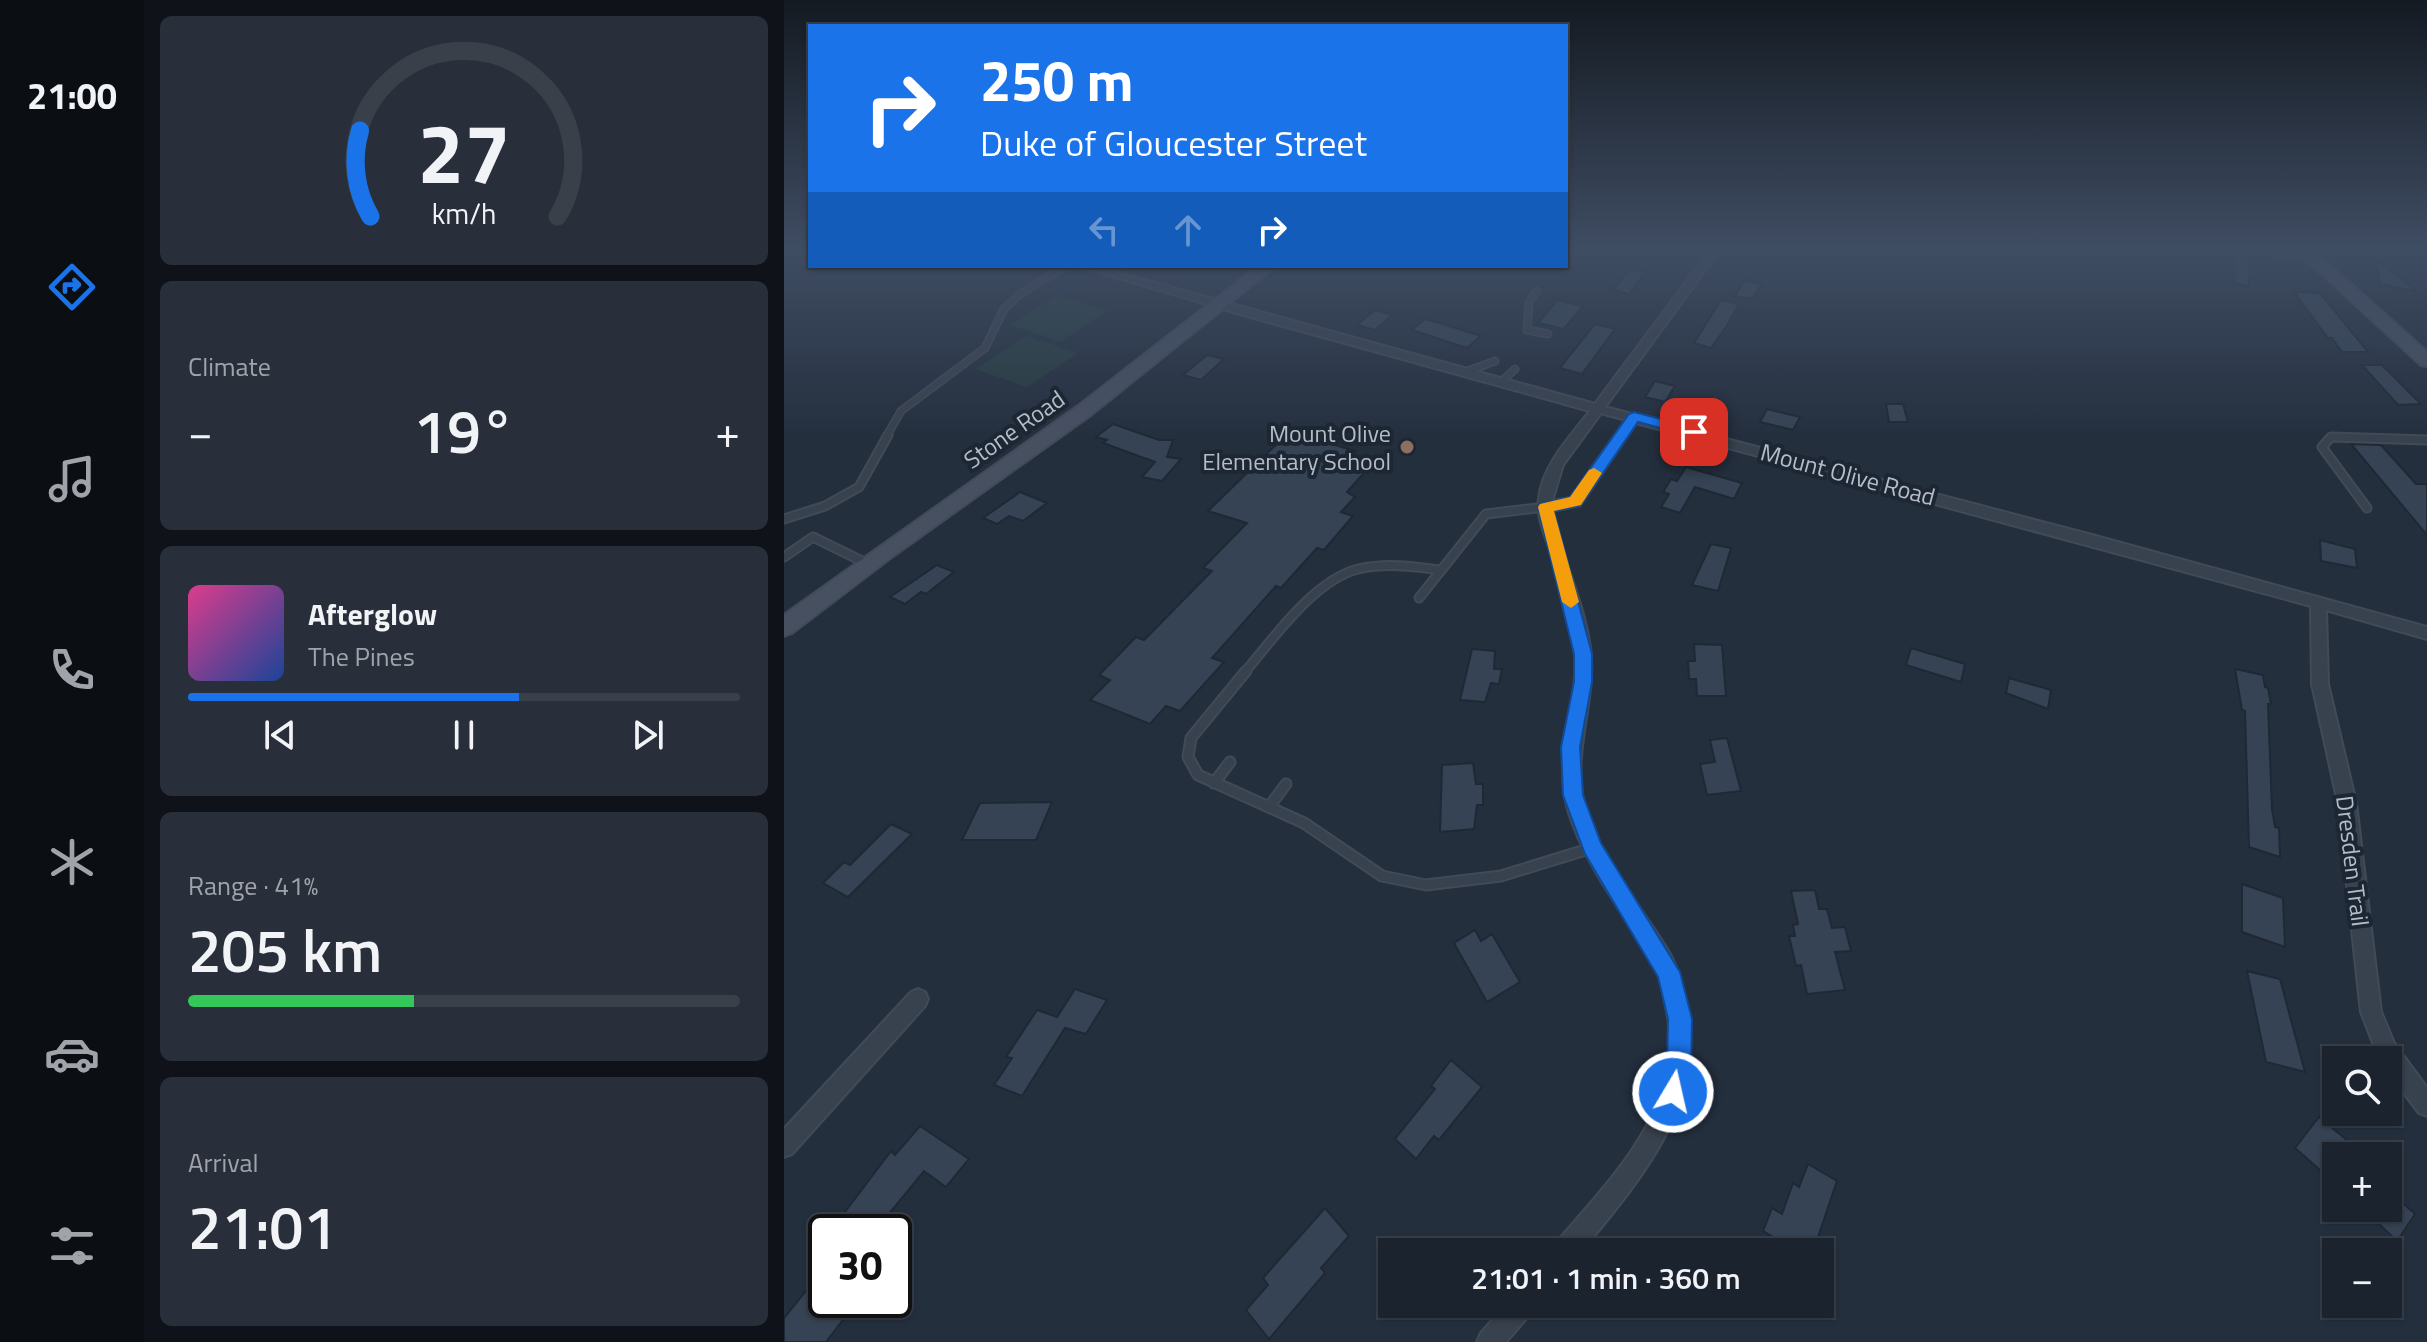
<!DOCTYPE html>
<meta charset="utf-8">
<style>
body{margin:0;font-family:"Titillium Web",sans-serif;background:#282f3a;color:#f1f3f6;height:100vh;display:flex;flex-direction:column;font-size:30px;white-space:nowrap}
*{box-sizing:border-box;margin:0}
p{font-size:26px;color:#a0a4aa}
.icon{flex:none;width:44px;height:44px;fill:none;stroke:currentColor;stroke-width:2;stroke-linecap:round;stroke-linejoin:round}
.map{position:relative;flex:1;overflow:hidden}
.side{display:flex;flex-direction:column;gap:16px;padding:16px;background:#0f1319;width:640px}
.side>*{flex:none}
.hud{position:absolute;left:24px;top:24px;width:760px;height:244px;border-radius:0px;box-shadow:0 2px 6px #0004,0 0 0 2px #39404a;background:#1a73e8;color:#fff;overflow:hidden}
.fabs{position:absolute;left:1538px;top:1046px;display:grid;gap:16px}
.fabs a{display:grid;place-items:center;width:80px;height:80px;border-radius:0px;background:#1b232e;box-shadow:0 2px 6px #0004,0 0 0 2px #39404a;font-size:40px}
.speed{position:absolute;left:24px;top:1214px;display:flex;gap:16px;font-size:40px;font-weight:700;text-align:center}
.speed>*{display:grid;place-content:center;width:104px;height:104px;border-radius:50%;background:#1b232e;box-shadow:0 2px 6px #0004,0 0 0 2px #39404a;line-height:1}
.speed .limit{border:4px solid #111;border-radius:12px;background:#fff;color:#111}
.pin{position:absolute;display:grid;place-items:center;width:68px;height:68px;color:#fff;margin:-34px;border-radius:16px;box-shadow:0 4px 12px #0006}
.me{position:absolute;width:88px;margin:-44px;rotate:9deg;stroke-linejoin:round;filter:drop-shadow(0 0 6px #0008)}
.turn{display:flex;align-items:center;gap:28px;height:168px;padding:0 40px;font-size:36px}
.turn .icon{width:104px;height:104px;stroke-width:2.5}
.turn b{display:block;font-size:56px;line-height:68px}
.lanes{display:flex;align-items:center;height:76px;padding:0 40px;background:#0003;justify-content:center;gap:40px;direction:ltr}
.lanes .off{opacity:.35}
.big{font-size:60px;font-weight:600;line-height:1.1}
.side .widget{flex:1;display:flex;flex-direction:column;justify-content:center;gap:12px;min-width:0;padding:0 28px;border-radius:12px;background:#282f3a}
.side .dial{align-items:center;gap:0}
.dial svg{height:208px;overflow:visible;fill:none;stroke:#39404a;stroke-width:7;stroke-linecap:round;text-anchor:middle}
.dial text{fill:#f1f3f6;stroke:none}
.song{display:flex;align-items:center;gap:24px}
.cover{width:96px;height:96px;border-radius:12px;background:linear-gradient(135deg,hsl(330 70% 55%),hsl(220 70% 35%))}
.played{height:8px;border-radius:4px;background:linear-gradient(90deg,#1a73e8 60%,#39404a 60%)}
.keys{display:flex;justify-content:space-around;direction:ltr}
.heat{display:flex;justify-content:space-between;align-items:center;font-size:44px;direction:ltr}
.charge{height:12px;border-radius:6px;background:linear-gradient(90deg,#34c759 41%,#39404a 0)}
.trip{position:absolute;left:594px;top:1238px;width:456px;height:80px;border-radius:0px;background:#1b232e;box-shadow:0 2px 6px #0004,0 0 0 2px #39404a;font-weight:600;line-height:80px;text-align:center}
main{display:flex;flex:1;min-height:0}
.dock{display:flex;flex-direction:column;width:144px;justify-content:space-around;align-items:center;background:#0b0e12;color:#a0a4aa}
.dock .icon{width:56px;height:56px}
.dock .selected{color:#1a73e8}
.dock b{font-size:36px;color:#f1f3f6}
.map>svg:first-child{display:block}
.green{fill:#263c3f}
.building{fill:#364354;stroke:#1f2835;stroke-width:2}
.lines{fill:none;stroke-linecap:round;stroke-linejoin:round}
.lane-far2-casing{stroke:#414a57;stroke-width:9}
.lane-far1-casing{stroke:#414a57;stroke-width:11}
.lane-casing{stroke:#414a57;stroke-width:13}
.street-casing{stroke:#414a57;stroke-width:4}
.secondary-casing{stroke:#414a57;stroke-width:4}
.lane-far2{stroke:#38414e;stroke-width:6}
.lane-far1{stroke:#38414e;stroke-width:7}
.lane{stroke:#38414e;stroke-width:9}
.street{fill:#38414e;fill-rule:evenodd}
.secondary{fill:#465061;fill-rule:evenodd}
.route{fill:#1a73e8;stroke:#114b97;stroke-width:2}
.slow{fill:#f59e0b}
.education-dot{fill:#8d6e63;stroke:#1d2633;stroke-width:3}
.labels{text-anchor:middle;dominant-baseline:central;stroke-width:8;stroke-linejoin:round;paint-order:stroke}
.street-label{font-size:24px;fill:#b4bcc9;stroke:#1d2633}
.poi-label{font-size:24px;fill:#b4bcc9;stroke:#1d2633;text-anchor:end}
</style>
<main>
<nav class="dock">
<b>21:00</b>
<svg class="icon selected" aria-label="directions" viewBox="0 0 24 24"><path d="M12 3l9 9-9 9-9-9zM9 14v-3h6M13 9l2 2-2 2"/></svg>
<svg class="icon" aria-label="music" viewBox="0 0 24 24"><path d="M9 18V5l10-2v13"/><circle cx="6" cy="18" r="3"/><circle cx="16" cy="16" r="3"/></svg>
<svg class="icon" aria-label="phone" viewBox="0 0 24 24"><path d="M5 4h4l2 5-3 2q2 4 5 5l2-3 5 2v4C11 20 4 13 5 4z"/></svg>
<svg class="icon" aria-label="climate" viewBox="0 0 24 24"><path d="M12 3v18M4 7l16 10M4 17L20 7"/></svg>
<svg class="icon" aria-label="car" viewBox="0 0 24 24"><path d="M5 17H2v-5l4-1 3-4h7l3 4 3 1v5h-3M9 17h6M6 11h13"/><circle cx="7" cy="17" r="2"/><circle cx="17" cy="17" r="2"/></svg>
<svg class="icon" aria-label="filters" viewBox="0 0 24 24"><path d="M4 7h16M4 17h16"/><circle cx="9" cy="7" r="2"/><circle cx="15" cy="17" r="2"/></svg>
</nav>
<section class="side">
<div class="widget dial"><svg viewBox="0 0 100 80">
<path d="M14 69A42 42 0 1 1 86 69"/>
<path d="M14 69A42 42 0 0 1 10 36" stroke="#1a73e8"/>
<text x="50" y="56" font-size="32" font-weight="700">27</text>
<text x="50" y="72" font-size="11">km/h</text>
</svg></div>
<div class="widget"><p>Climate</p>
<div class="heat"><a>−</a><b class="big">19°</b><a>+</a></div>
</div>
<div class="widget">
<div class="song"><i class="cover"></i><div><b>Afterglow</b><p>The Pines</p></div></div>
<div class="played"></div>
<div class="keys"><svg class="icon" aria-label="previous" viewBox="0 0 24 24"><path d="M18 5L8 12l10 7zM5 5v14"/></svg><svg class="icon" aria-label="pause" viewBox="0 0 24 24"><path d="M8 5v14M16 5v14"/></svg><svg class="icon" aria-label="next" viewBox="0 0 24 24"><path d="M6 5l10 7-10 7zM19 5v14"/></svg></div>
</div>
<div class="widget"><p>Range · 41%</p><b class="big">205 km</b><div class="charge"></div></div>
<div class="widget"><p>Arrival</p><b class="big">21:01</b></div>
</section>
<div class="map">
<svg width="1643" height="1342" viewBox="0 0 1643 1342">
<rect width="100%" height="100%" fill="#242f3e"/>
<g class="green">
<path d="M274,295L323,311L276,342L226,325Z"/>
<path d="M243,336L294,353L243,387L191,369Z"/>
</g>
<g class="building">
<path d="M1452,250H1464L1465,286L1451,283Z"/>
<path d="M1593,261L1632,290L1631,291L1596,284Z"/>
<path d="M846,269L861,272L845,294L829,290Z"/>
<path d="M961,280L978,284L968,299L951,296Z"/>
<path d="M1510,292L1536,293L1584,352H1558L1548,338H1544Z"/>
<path d="M773,300L799,306L780,329L754,323Z"/>
<path d="M937,300L955,304L944,324L927,348L910,343Z"/>
<path d="M591,310L608,315L591,330L573,325Z"/>
<path d="M641,319L656,323L697,336L683,348L628,330Z"/>
<path d="M811,324L831,329L798,374L776,368Z"/>
<path d="M423,355L440,359L417,380L399,375Z"/>
<path d="M1578,365H1598L1637,404L1614,405Z"/>
<path d="M871,381L891,386L881,402L861,397Z"/>
<path d="M1102,404H1119L1124,422H1105Z"/>
<path d="M983,409L1016,417L1009,430L976,422Z"/>
<path d="M329,424L375,440H389L383,457L397,459L378,481L358,477L371,462L319,443L323,440L312,437Z"/>
<path d="M505,432L572,451L563,460L586,466L563,492L571,497L557,512L569,516L540,550L533,548L497,588L492,586L428,658L440,662L396,711L382,706L366,724L306,700L326,680L315,675L352,637L360,640L428,571L419,568L463,523L424,511Z"/>
<path d="M1567,444L1597,445L1632,484H1643V535Z"/>
<path d="M902,467L958,483L950,499L911,487L896,513L877,507L885,494L879,492L887,479L893,481Z"/>
<path d="M236,492L263,503L239,521L225,516L213,524L199,518Z"/>
<path d="M1536,540L1571,549L1573,568L1537,561Z"/>
<path d="M927,544L947,548L934,591L908,585Z"/>
<path d="M153,565L170,572L142,594L137,592L121,604L106,597Z"/>
<path d="M910,644L938,645L942,696H913L912,679H905L904,661H911Z"/>
<path d="M1127,648L1181,664L1177,682L1122,665Z"/>
<path d="M688,649L711,651L710,669H718L715,684L707,683L701,702L676,700Z"/>
<path d="M1451,669L1479,675L1481,687L1484,688L1487,704H1484L1488,809L1491,827L1495,828L1496,857L1465,847L1461,711L1458,710Z"/>
<path d="M1225,678L1267,690L1264,709L1222,693Z"/>
<path d="M943,738L957,791L923,795L916,764L931,762L926,740Z"/>
<path d="M689,763L692,784H699V805H693L690,829L656,832L658,765Z"/>
<path d="M268,802L252,840H178L196,803Z"/>
<path d="M107,824L128,834L64,897L39,883L60,862L66,865Z"/>
<path d="M1458,884L1499,898L1501,947L1458,932Z"/>
<path d="M1031,890L1035,909H1043L1048,928L1061,927L1067,951L1051,952L1061,990L1023,994L1017,965L1012,966L1005,936H1011L1009,925L1014,924L1007,891Z"/>
<path d="M691,930L697,941L708,934L736,982L703,1002L670,943Z"/>
<path d="M1463,971L1496,979L1521,1072L1482,1062Z"/>
<path d="M291,989L323,1000L302,1034L281,1028L238,1096L210,1085L228,1058L222,1057L253,1010L273,1017Z"/>
<path d="M667,1060L698,1087L655,1140L650,1136L632,1159L611,1139L651,1089L647,1086Z"/>
<path d="M1535,1117L1582,1156H1552V1184L1511,1148Z"/>
<path d="M136,1126L185,1159L162,1187L140,1171L90,1232H80L58,1216L107,1151L111,1155Z"/>
<path d="M1024,1164L1053,1181L1029,1252H984L989,1237L979,1231L988,1208L998,1214L1009,1183L1015,1187Z"/>
<path d="M1604,1190L1631,1214L1613,1241L1578,1208H1604Z"/>
<path d="M541,1208L565,1236L537,1268L541,1273L485,1339L462,1310L484,1285L479,1278Z"/>
<path d="M42,1266V1300H74L42,1342H0V1318Z"/>
</g>
<g class="lines">
<g class="lane-far2-casing">
<g id="lane-far2">
<path d="M753,291L745,302L743,330L764,334"/>
<path d="M681,372L711,361"/>
<path d="M718,381L731,369"/>
<path d="M102,437L117,411L201,348L220,309L236,294L282,266"/>
<path d="M1547,437H1556"/>
</g>
</g>
<g class="lane-far1-casing">
<g id="lane-far1">
<path d="M1583,508L1538,447L1547,437L1643,440"/>
<path d="M0,519L41,506L75,487L104,435"/>
<path d="M0,557L29,537L84,564"/>
<path d="M635,598L702,514L762,507"/>
<path d="M460,673C489,639 530,580 574,569C601,563 629,566 655,570"/>
</g>
</g>
<g class="lane-casing">
<g id="lane">
<path d="M462,671L407,738L404,757L414,775L520,823L598,876L642,885L717,876L808,848"/>
<path d="M430,783L446,762"/>
<path d="M485,807L502,784"/>
</g>
</g>
<g class="street-casing">
<g id="street">
<path d="M926,250H936L821,407L1308,535L1643,627V639L1542,610L1544,684L1572,803L1597,1012L1610,1043L1643,1088V1116L1635,1113L1604,1072V1060L1595,1058L1577,1012L1554,803L1528,684L1527,606L852,423L796,505L768,511C777,559 803,607 807,657C810,708 787,756 801,808C816,860 855,903 883,949C893,965 897,982 901,1000C926,1101 856,1180 797,1252H769L772,1243C829,1177 905,1102 882,1007C879,993 877,978 871,966C842,915 803,870 785,813C768,760 794,710 791,657C789,624 777,589 768,557C763,538 752,519 755,498C759,464 786,437 806,411L463,316L294,266H310L811,404ZM817,413L842,420L787,498L768,501L779,465Z"/>
<path d="M1471,250H1491L1536,260L1531,263Z"/>
<path d="M134,989L141,992L144,999L141,1006L8,1154L0,1157V1129L127,992Z"/>
<path d="M722,1304H750L747,1313L722,1342H693L697,1333Z"/>
</g>
</g>
<g class="secondary-casing">
<g id="secondary">
<path d="M1512,250H1529L1643,352V366L1637,365Z"/>
<path d="M474,266H492L308,414L109,556L8,633L0,636V615L294,406Z"/>
</g>
</g>
<use href="#lane-far2" class="lane-far2"/>
<use href="#lane-far1" class="lane-far1"/>
<use href="#lane" class="lane"/>
<use href="#street" class="street"/>
<use href="#secondary" class="secondary"/>
</g>
<linearGradient id="sky" x2="0" y2="1"><stop stop-color="#141a22"/><stop offset="0.57" stop-color="#3f4d63"/><stop offset="1" stop-color="#3f4d63" stop-opacity="0"/></linearGradient>
<rect width="1643" height="437" fill="url(#sky)"/>
<path class="route" d="M850,412L915,429L917,432L910,437L854,422L797,505L770,511L808,654V682L796,747L799,795L817,843L896,972L908,1019L907,1070L898,1101L889,1105L880,1101L877,1092L883,1070L884,1019L874,977L801,854L779,795L777,747L790,682V654L754,507L756,504L786,497L845,414Z"/>
<path class="slow" d="M810,468L818,473L797,505L770,511L795,602L787,608L778,602L754,507L756,504L786,497L805,470Z"/>
<circle class="education-dot" cx="623" cy="447" r="8"/>
<g class="labels">
<g class="street-label">
<text transform="translate(230 429) rotate(-35)">Stone Road</text>
<text transform="translate(1064 474) rotate(15)">Mount Olive Road</text>
<text transform="translate(1569 861) rotate(83)">Dresden Trail</text>
</g>
<g class="poi-label">
<text x="607" y="433">Mount Olive<tspan x="607" dy="28">Elementary School</tspan></text>
</g>
</g>
</svg>
<div class="fabs">
<a><svg class="icon" aria-label="search" viewBox="0 0 24 24"><circle cx="10" cy="10" r="6"/><path d="M15 15l6 6"/></svg></a>
<a>+</a>
<a>−</a>
</div>
<div class="speed"><div class="limit">30</div></div>
<div class="pin" style="left:910px;top:432px;background:#d93025"><svg class="icon" aria-label="arrive" viewBox="0 0 24 24"><path d="M6 21V4h12l-3 4 3 4H6"/></svg></div>
<svg class="me" style="left:889px;top:1092px" viewBox="-20 -20 40 40"><circle r="17" fill="#1a73e8" stroke="#fff" stroke-width="3"/><path d="M0-11L8 9 0 5-8 9z" fill="#fff"/></svg>
<div class="trip">21:01 · 1 min · 360 m</div>
<div class="hud">
<div class="turn"><svg class="icon" aria-label="right" viewBox="0 0 24 24"><path d="M7 20v-9h11M14 6l5 5-5 5"/></svg><div><b>250 m</b>Duke of Gloucester Street</div></div>
<div class="lanes"><svg class="icon off" aria-label="left" viewBox="0 0 24 24"><path d="M17 20v-9H6M10 6l-5 5 5 5"/></svg><svg class="icon off" aria-label="ahead" viewBox="0 0 24 24"><path d="M12 20V5M6 11l6-6 6 6"/></svg><svg class="icon" aria-label="right" viewBox="0 0 24 24"><path d="M7 20v-9h11M14 6l5 5-5 5"/></svg></div>
</div>
</div>
</main>
